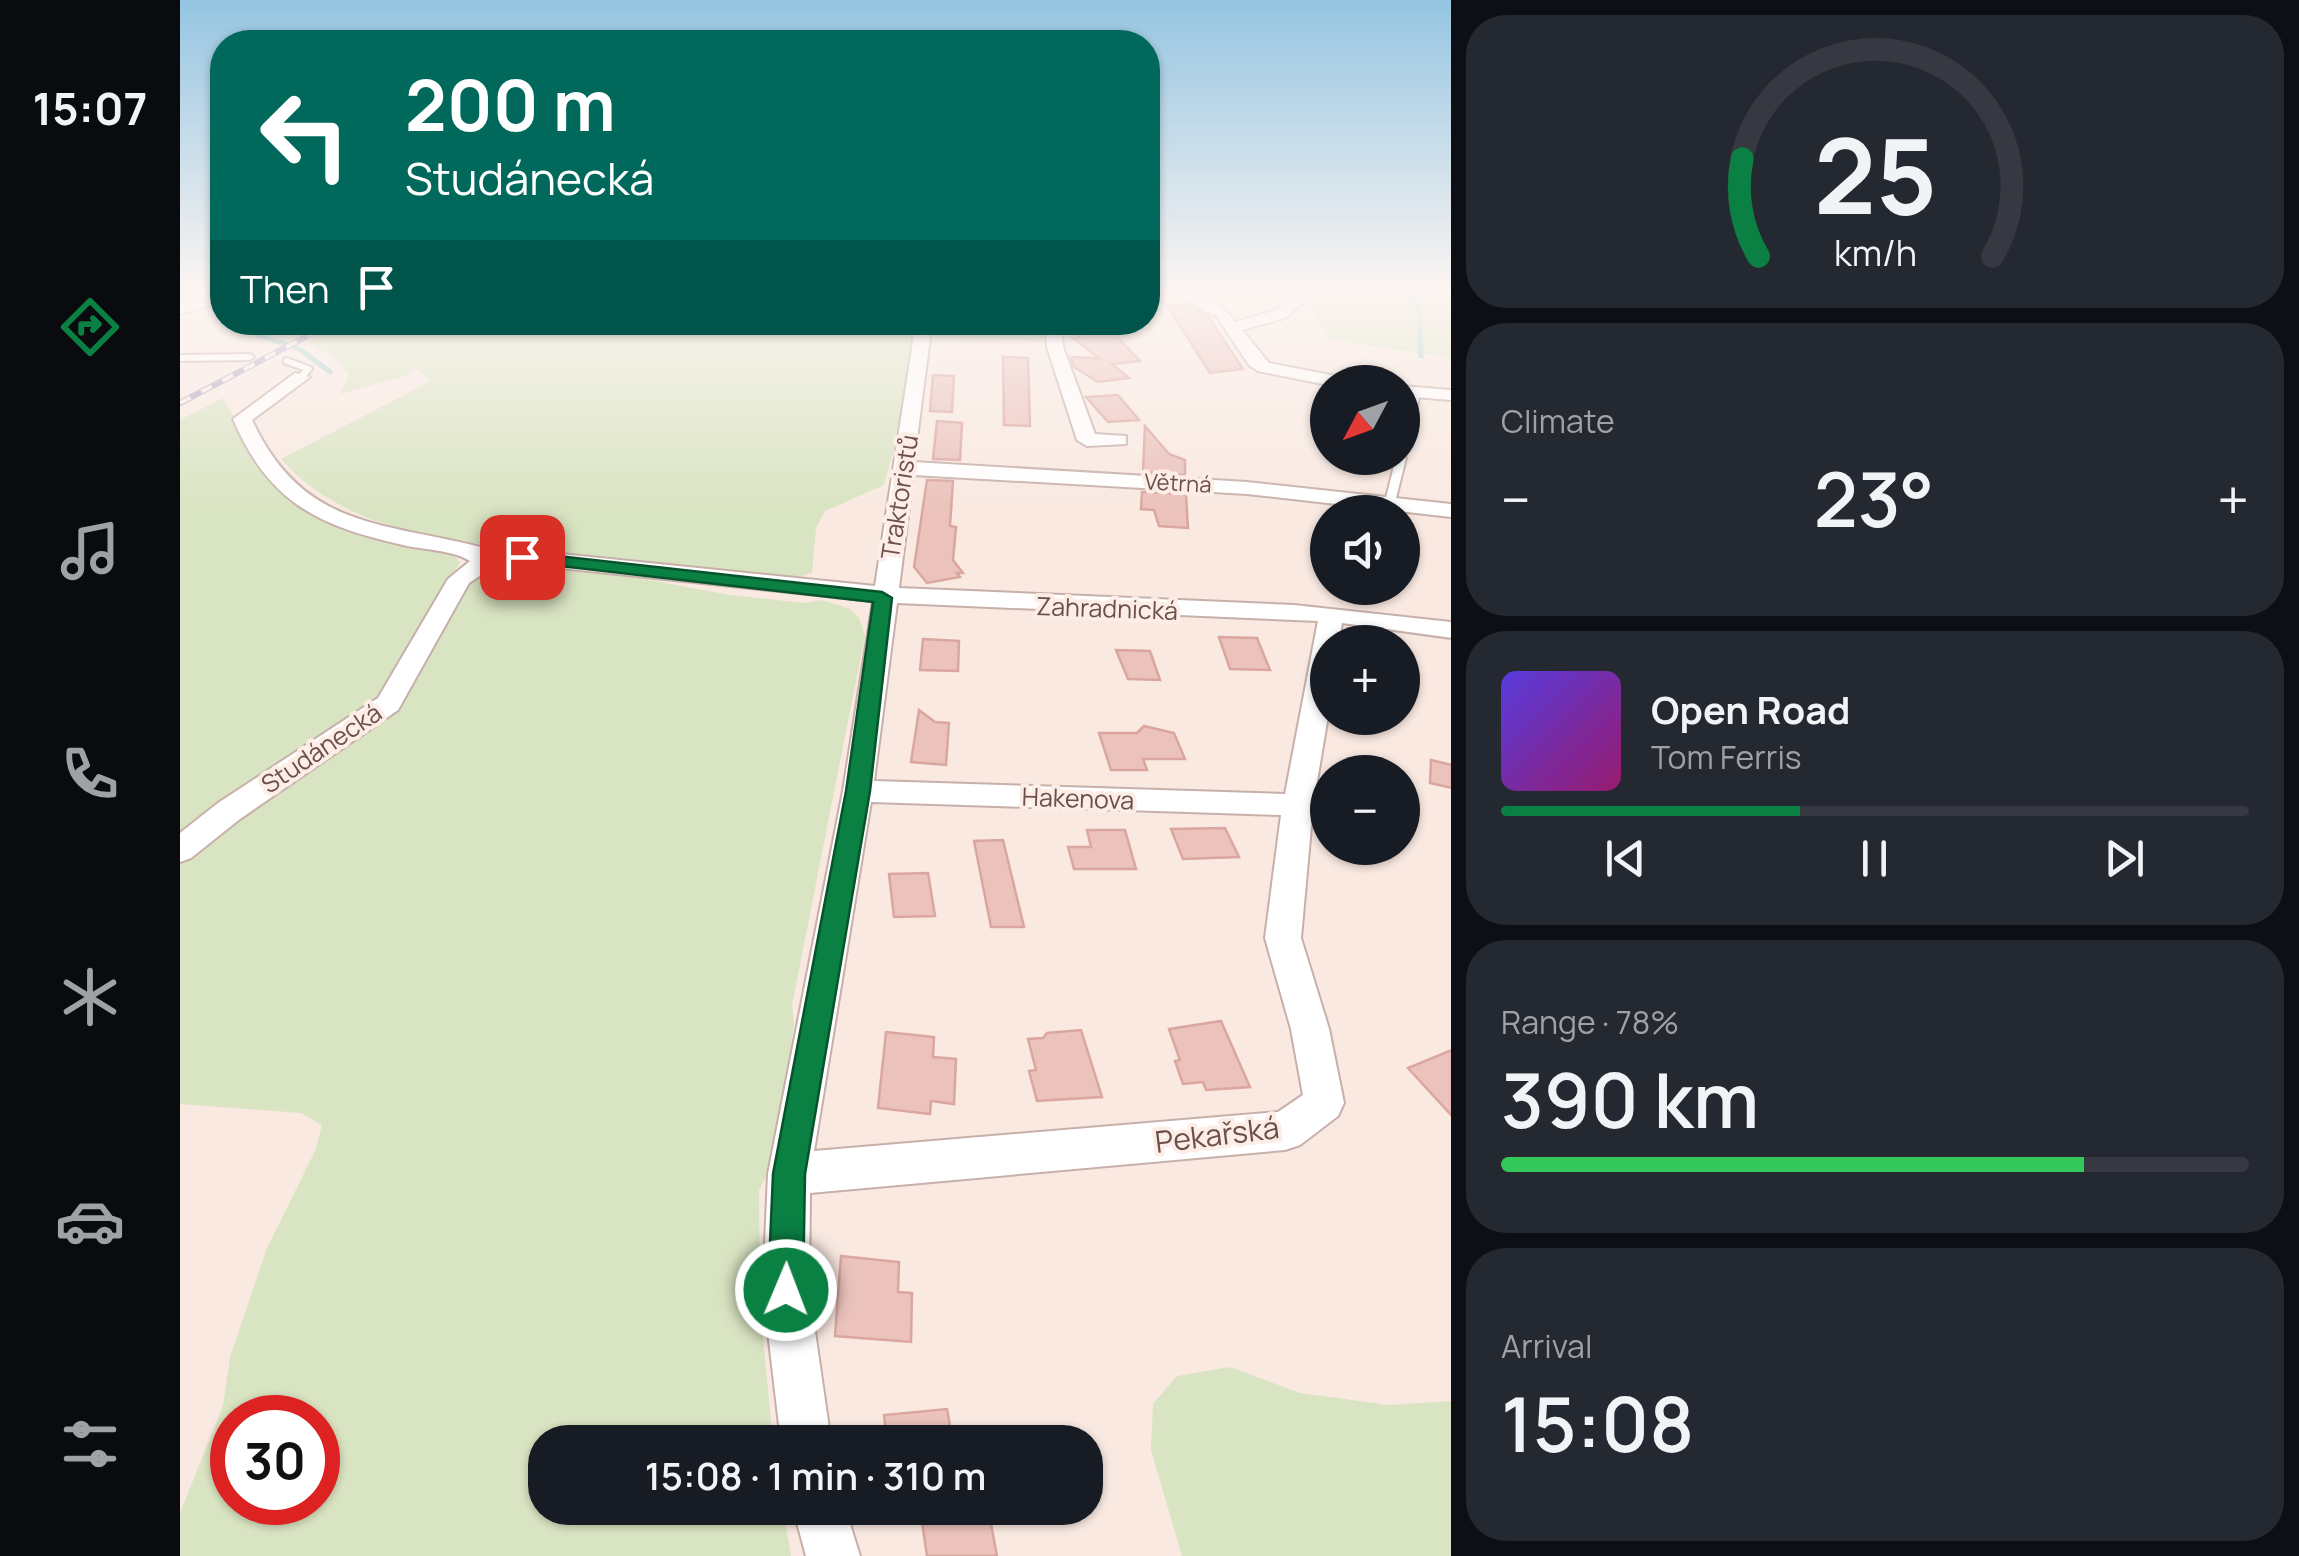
<!DOCTYPE html>
<meta charset="utf-8">
<style>
body{margin:0;font-family:Manrope,sans-serif;background:#242831;color:#f1f3f6;height:100vh;display:flex;flex-direction:column;font-size:38px;white-space:nowrap}
*{box-sizing:border-box;margin:0}
p{font-size:32px;color:#9ea1a6}
.icon{flex:none;width:55px;height:55px;fill:none;stroke:currentColor;stroke-width:2;stroke-linecap:round;stroke-linejoin:round}
.map{position:relative;flex:1;overflow:hidden}
.drawer{display:flex;flex-direction:column;gap:15px;padding:15px;background:#0d0f14;width:848px}
.drawer>*{flex:none}
.hud{position:absolute;left:30px;top:30px;width:950px;height:305px;border-radius:40px;box-shadow:0 2px 8px #0004;background:#00695c;color:#fff;overflow:hidden}
.needle{width:65px;rotate:229deg}
.tools{position:absolute;left:1130px;top:365px;display:grid;gap:20px}
.tools a{display:grid;place-items:center;width:110px;height:110px;border-radius:50%;background:#171b24;box-shadow:0 2px 8px #0004;font-size:50px}
.speed{position:absolute;left:30px;top:1395px;display:flex;gap:20px;font-size:50px;font-weight:700;text-align:center}
.speed>*{display:grid;place-content:center;width:130px;height:130px;border-radius:50%;background:#171b24;box-shadow:0 2px 8px #0004;line-height:1}
.speed .limit{border:15px solid #d22;background:#fff;color:#111}
.pin{position:absolute;display:grid;place-items:center;width:85px;height:85px;color:#fff;margin:-42px;border-radius:20px;box-shadow:0 5px 15px #0006}
.me{position:absolute;width:110px;margin:-55px;rotate:1deg;stroke-linejoin:round;filter:drop-shadow(0 0 8px #0008)}
.turn{display:flex;align-items:center;gap:35px;height:210px;padding:0 30px;font-size:45px}
.turn .icon{width:130px;height:130px;stroke-width:2.5}
.turn b{display:block;font-size:70px;line-height:85px}
.then{display:flex;align-items:center;height:95px;padding:0 30px;background:#0003;gap:20px;font-size:38px}
.big{font-size:75px;font-weight:600;line-height:1.1}
.drawer .card{flex:1;display:flex;flex-direction:column;justify-content:center;gap:15px;min-width:0;padding:0 35px;border-radius:40px;background:#242831}
.drawer .dial{align-items:center;gap:0}
.dial svg{height:260px;overflow:visible;fill:none;stroke:#363941;stroke-width:7;stroke-linecap:round;text-anchor:middle}
.dial text{fill:#f1f3f6;stroke:none}
.song{display:flex;align-items:center;gap:30px}
.cover{width:120px;height:120px;border-radius:15px;background:linear-gradient(135deg,hsl(250 70% 55%),hsl(320 70% 35%))}
.played{height:10px;border-radius:5px;background:linear-gradient(90deg,#0b8043 40%,#363941 40%)}
.keys{display:flex;justify-content:space-around;direction:ltr}
.heat{display:flex;justify-content:space-between;align-items:center;font-size:55px;direction:ltr}
.charge{height:15px;border-radius:8px;background:linear-gradient(90deg,#34c759 78%,#363941 0)}
.trip{position:absolute;left:348px;top:1425px;width:575px;height:100px;border-radius:40px;background:#171b24;box-shadow:0 2px 8px #0004;font-weight:600;line-height:100px;text-align:center}
main{display:flex;flex:1;min-height:0}
.tabs{display:flex;flex-direction:column;width:180px;justify-content:space-around;align-items:center;background:#090b0e;color:#9ea1a6}
.tabs .icon{width:70px;height:70px}
.tabs .active{color:#0b8043}
.tabs b{font-size:45px;color:#f1f3f6}
.map>svg:first-child{display:block}
.green{fill:#d9e4c2;fill-rule:evenodd}
.lines{fill:none;stroke-linecap:round;stroke-linejoin:round}
.stream{stroke:#a0d0ca;stroke-width:5}
.building{fill:#ebc2bc;stroke:#dba69f;stroke-width:2.5}
.service-casing{stroke:#c7b0aa;stroke-width:4}
.minor-casing{stroke:#c7b0aa;stroke-width:4}
.secondary-casing{stroke:#cdb0aa;stroke-width:4}
.service{fill:#fff;fill-rule:evenodd}
.minor{fill:#fff;fill-rule:evenodd}
.secondary{fill:#fff;fill-rule:evenodd}
.rail-casing{stroke:#aaa2c0;stroke-width:6}
.rail{stroke:#fceee7;stroke-width:4;stroke-dasharray:12;stroke-linecap:butt}
.route{fill:#0b8043;stroke:#07532c;stroke-width:2.5}
.labels{text-anchor:middle;dominant-baseline:central;stroke-width:8;stroke-linejoin:round;paint-order:stroke}
.far-street-label{font-size:22px;fill:#6d4e4b;stroke:#fceee7}
.street-label{font-size:25px;fill:#6d4e4b;stroke:#fceee7}
.near-street-label{font-size:30px;fill:#6d4e4b;stroke:#fceee7}
</style>
<main>
<nav class="tabs">
<b>15:07</b>
<svg class="icon active" aria-label="directions" viewBox="0 0 24 24"><path d="M12 3l9 9-9 9-9-9zM9 14v-3h6M13 9l2 2-2 2"/></svg>
<svg class="icon" aria-label="music" viewBox="0 0 24 24"><path d="M9 18V5l10-2v13"/><circle cx="6" cy="18" r="3"/><circle cx="16" cy="16" r="3"/></svg>
<svg class="icon" aria-label="phone" viewBox="0 0 24 24"><path d="M5 4h4l2 5-3 2q2 4 5 5l2-3 5 2v4C11 20 4 13 5 4z"/></svg>
<svg class="icon" aria-label="climate" viewBox="0 0 24 24"><path d="M12 3v18M4 7l16 10M4 17L20 7"/></svg>
<svg class="icon" aria-label="car" viewBox="0 0 24 24"><path d="M5 17H2v-5l4-1 3-4h7l3 4 3 1v5h-3M9 17h6M6 11h13"/><circle cx="7" cy="17" r="2"/><circle cx="17" cy="17" r="2"/></svg>
<svg class="icon" aria-label="filters" viewBox="0 0 24 24"><path d="M4 7h16M4 17h16"/><circle cx="9" cy="7" r="2"/><circle cx="15" cy="17" r="2"/></svg>
</nav>
<div class="map">
<svg width="1272" height="1556" viewBox="0 0 1272 1556">
<rect width="100%" height="100%" fill="#f9e9e1"/>
<g class="green">
<path d="M1119,291H1271V358L1148,339L1130,302Z"/>
<path d="M165,323L732,322L735,324L717,438L704,485L645,511L636,528L632,572L607,583L375,553L369,543C343,541 318,546 291,543C224,536 146,511 101,459L251,381L234,368L228,375L160,394L169,375L158,360L127,342Z"/>
<path d="M743,323H867L870,342L742,335Z"/>
<path d="M43,398L58,424L130,511L269,550L280,562L215,675L187,708L0,837V420Z"/>
<path d="M330,562L442,575L550,595L624,603L642,600L670,609L679,618L685,635L612,1005L614,1025L595,1159L579,1190L580,1306L593,1442H365V1508H603L611,1556H0V1513L43,1406L50,1357L87,1248L136,1149L142,1125L121,1113L0,1104V863L101,782L202,714L229,690L289,580ZM52,1418H138V1502H52Z"/>
<path d="M1050,1367L1120,1393L1209,1405L1271,1401V1556H1002L971,1450L973,1404L997,1376Z"/>
</g>
<g class="lines">
<g class="stream">
<path d="M1229,291L1239,308L1241,356"/>
<path d="M0,294L9,291"/>
<path d="M88,322L77,335L118,348L150,372"/>
</g>
</g>
<g class="building">
<path d="M987,305L1010,306L1027,315L1063,369L1030,373Z"/>
<path d="M926,325L960,361L932,364L949,378L918,382L894,367L891,357L919,358L893,338L899,337L896,327Z"/>
<path d="M823,357L848,358L850,426L824,425Z"/>
<path d="M753,375L774,376L772,412L750,411Z"/>
<path d="M938,395L959,420L928,422L906,397Z"/>
<path d="M757,421L782,423L780,460L753,459Z"/>
<path d="M965,426L989,454L1005,460V475L963,472Z"/>
<path d="M747,480L773,481L770,526L776,527L773,560L783,573H777L780,577L747,583L734,567Z"/>
<path d="M962,492L1006,494L1008,528L979,526L974,510L961,509Z"/>
<path d="M1039,637L1077,638L1090,670L1050,669Z"/>
<path d="M743,639L779,641L778,671L740,670Z"/>
<path d="M936,650L970,651L980,680L948,679Z"/>
<path d="M739,710L755,722L769,723L766,765L731,762Z"/>
<path d="M964,726L994,733L1005,759H963L967,770H931L919,733H957Z"/>
<path d="M1251,760L1272,765V788L1250,783Z"/>
<path d="M1045,828L1059,857L1003,859L991,829Z"/>
<path d="M907,830H945L956,869H894L888,847H911Z"/>
<path d="M823,840L844,927H811L794,841Z"/>
<path d="M748,873L755,916L714,917L709,874Z"/>
<path d="M1041,1021L1070,1087L1026,1090L1023,1082L1003,1084L995,1061L1000,1060L989,1029Z"/>
<path d="M901,1030L922,1097L857,1101L849,1071L856,1070L848,1039L863,1038L867,1033Z"/>
<path d="M706,1032L754,1037L753,1057L776,1059L774,1104L751,1101L750,1114L698,1108Z"/>
<path d="M1272,1050V1116L1228,1068Z"/>
<path d="M661,1256L719,1262L718,1292L732,1293L731,1342L655,1336Z"/>
<path d="M767,1409L773,1442H707L704,1415Z"/>
<path d="M740,1508H808L817,1556H747Z"/>
</g>
<g class="lines">
<g class="service-casing">
<g id="service">
<path d="M0,355L70,354L74,357L70,360L0,361Z"/>
<path d="M107,358L131,367L132,369L124,379H118L117,377L123,370L104,363V359Z"/>
<path d="M1233,391L1240,393L1227,450L1222,453V429Z"/>
<path d="M1222,455L1226,458L1215,502L1206,504L1205,502L1216,458H1222Z"/>
</g>
</g>
<g class="minor-casing">
<g id="minor">
<path d="M992,291C1019,291 1039,299 1055,322L1094,311L1113,298L1106,291H1122L1128,298L1105,318L1062,330L1089,363L1161,377L1170,382L1148,385L1078,371L1069,365L1037,317Z"/>
<path d="M736,322H752L734,462L1067,482L1272,504V517L1067,494L733,475L719,588L1114,605L1272,622V638L1162,623L1159,642H1148V716L1133,805L1121,938L1149,1029L1164,1103L1158,1116L1120,1145L1105,1150L630,1193L629,1290L651,1442H601L583,1290L588,1174L663,791L693,601L342,564L312,568L289,583L218,710L60,819L11,858L0,862V833L38,803L198,698L268,579L290,561C273,550 244,550 223,545C138,526 88,502 53,419L115,373L130,377L72,420C122,528 200,522 301,547L310,554L342,550L695,586ZM717,603L1138,621L1105,794L694,781ZM691,802L1101,815L1085,938L1111,1029L1123,1095L1098,1112L634,1151Z"/>
<path d="M865,322H881L883,347L915,434L946,436V444L907,446L897,440L867,347Z"/>
<path d="M1222,386L1272,390V400L1222,396Z"/>
<path d="M613,1508H665L680,1556H626Z"/>
</g>
</g>
<g class="secondary-casing">
<path id="secondary" d="M33,291H42V302L0,314V301Z"/>
</g>
<use href="#service" class="service"/>
<use href="#minor" class="minor"/>
<use href="#secondary" class="secondary"/>
<g class="rail-casing">
<path id="rail" d="M0,403L154,322"/>
</g>
<use href="#rail" class="rail"/>
</g>
<linearGradient id="sky" x2="0" y2="1"><stop stop-color="#95c5e2"/><stop offset="0.57" stop-color="#fcf5f2"/><stop offset="1" stop-color="#fcf5f2" stop-opacity="0"/></linearGradient>
<rect width="1272" height="509" fill="url(#sky)"/>
<path class="route" d="M342,552L702,592L712,598L690,791L625,1174L623,1290L618,1303L606,1308L593,1303L588,1290L593,1174L666,791L693,602L336,561V553Z"/>
<g class="labels">
<g class="far-street-label">
<text transform="translate(998 483) rotate(3)">Větrná</text>
</g>
<g class="street-label">
<text transform="translate(719 497) rotate(-81)">Traktoristů</text>
<text transform="translate(927 608) rotate(2)">Zahradnická</text>
<text transform="translate(141 748) rotate(-34)">Studánecká</text>
<text transform="translate(898 798) rotate(2)">Hakenova</text>
</g>
<g class="near-street-label">
<text transform="translate(1037 1134) rotate(-7)">Pekařská</text>
</g>
</g>
</svg>
<div class="tools">
<a><svg class="needle" viewBox="-14 -14 28 28"><path d="M0-13l5 13h-10z" fill="#e53935"/><path d="M0 13l5-13h-10z" fill="#9ea1a6"/></svg></a>
<a><svg class="icon" aria-label="sound" viewBox="0 0 24 24"><path d="M4 9h4l5-4v14l-5-4H4zM17 9q2 3 0 6"/></svg></a>
<a>+</a>
<a>−</a>
</div>
<div class="speed"><div class="limit">30</div></div>
<div class="pin" style="left:342px;top:557px;background:#d93025"><svg class="icon" aria-label="arrive" viewBox="0 0 24 24"><path d="M6 21V4h12l-3 4 3 4H6"/></svg></div>
<svg class="me" style="left:606px;top:1290px" viewBox="-20 -20 40 40"><circle r="17" fill="#0b8043" stroke="#fff" stroke-width="3"/><path d="M0-11L8 9 0 5-8 9z" fill="#fff"/></svg>
<div class="trip">15:08 · 1 min · 310 m</div>
<div class="hud">
<div class="turn"><svg class="icon" aria-label="left" viewBox="0 0 24 24"><path d="M17 20v-9H6M10 6l-5 5 5 5"/></svg><div><b>200 m</b>Studánecká</div></div>
<div class="then">Then<svg class="icon" aria-label="arrive" viewBox="0 0 24 24"><path d="M6 21V4h12l-3 4 3 4H6"/></svg></div>
</div>
</div>
<section class="drawer">
<div class="card dial"><svg viewBox="0 0 100 80">
<path d="M14 69A42 42 0 1 1 86 69"/>
<path d="M14 69A42 42 0 0 1 9 39" stroke="#0b8043"/>
<text x="50" y="56" font-size="32" font-weight="700">25</text>
<text x="50" y="72" font-size="11">km/h</text>
</svg></div>
<div class="card"><p>Climate</p>
<div class="heat"><a>−</a><b class="big">23°</b><a>+</a></div>
</div>
<div class="card">
<div class="song"><i class="cover"></i><div><b>Open Road</b><p>Tom Ferris</p></div></div>
<div class="played"></div>
<div class="keys"><svg class="icon" aria-label="previous" viewBox="0 0 24 24"><path d="M18 5L8 12l10 7zM5 5v14"/></svg><svg class="icon" aria-label="pause" viewBox="0 0 24 24"><path d="M8 5v14M16 5v14"/></svg><svg class="icon" aria-label="next" viewBox="0 0 24 24"><path d="M6 5l10 7-10 7zM19 5v14"/></svg></div>
</div>
<div class="card"><p>Range · 78%</p><b class="big">390 km</b><div class="charge"></div></div>
<div class="card"><p>Arrival</p><b class="big">15:08</b></div>
</section>
</main>
